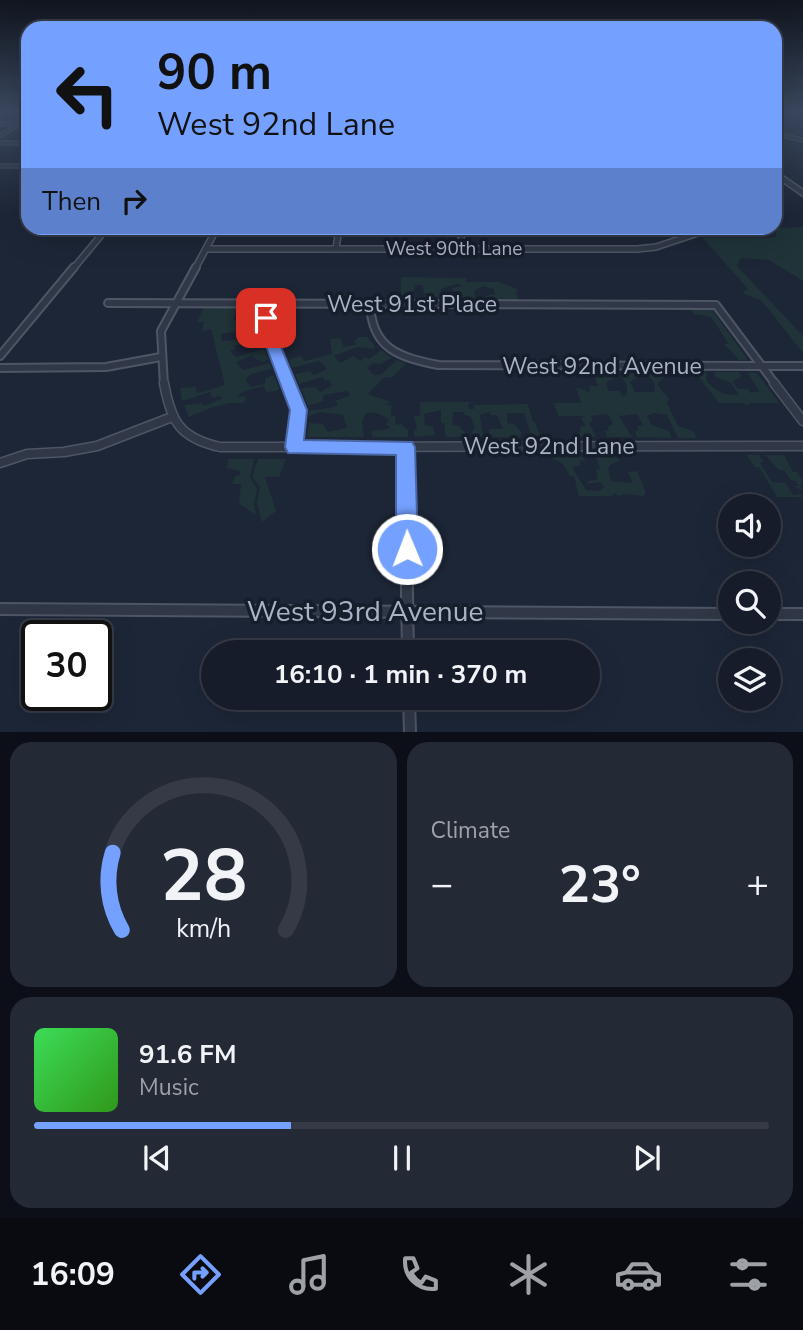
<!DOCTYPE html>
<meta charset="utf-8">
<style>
body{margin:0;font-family:"Nunito Sans",sans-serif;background:#232935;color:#f1f3f6;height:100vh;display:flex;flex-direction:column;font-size:26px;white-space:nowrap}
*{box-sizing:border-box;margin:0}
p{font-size:23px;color:#9ea1a8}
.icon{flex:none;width:38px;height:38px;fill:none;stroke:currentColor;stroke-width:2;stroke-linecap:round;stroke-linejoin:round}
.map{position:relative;height:732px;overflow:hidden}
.drawer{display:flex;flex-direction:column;gap:10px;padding:10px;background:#0c0f17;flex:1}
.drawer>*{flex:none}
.hud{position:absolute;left:21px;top:21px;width:761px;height:214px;border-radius:21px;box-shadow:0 7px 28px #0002,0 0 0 2px #353a46;background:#74a0ff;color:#111;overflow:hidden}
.fabs{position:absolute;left:718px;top:494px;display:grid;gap:14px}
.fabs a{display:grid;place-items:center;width:63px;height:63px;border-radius:50%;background:#161c29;box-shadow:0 7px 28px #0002,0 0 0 2px #353a46;font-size:35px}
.speed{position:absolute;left:21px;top:620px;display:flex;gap:14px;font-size:35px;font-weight:700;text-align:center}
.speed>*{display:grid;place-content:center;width:91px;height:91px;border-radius:50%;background:#161c29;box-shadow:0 7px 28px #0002,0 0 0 2px #353a46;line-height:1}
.speed .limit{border:4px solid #111;border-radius:10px;background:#fff;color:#111}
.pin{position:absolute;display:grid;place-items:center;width:60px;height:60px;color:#fff;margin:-30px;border-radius:14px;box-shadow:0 4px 10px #0006}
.me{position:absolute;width:77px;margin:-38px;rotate:359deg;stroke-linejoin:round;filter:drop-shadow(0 0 5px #0008)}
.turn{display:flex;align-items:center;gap:24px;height:147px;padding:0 21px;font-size:32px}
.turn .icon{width:91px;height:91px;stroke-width:2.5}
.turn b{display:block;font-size:49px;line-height:60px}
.then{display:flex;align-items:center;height:66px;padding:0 21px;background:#0003;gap:14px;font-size:26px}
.big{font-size:52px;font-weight:700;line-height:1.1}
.drawer .tile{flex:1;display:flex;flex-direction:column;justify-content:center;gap:10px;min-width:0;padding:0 24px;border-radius:21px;background:#232935}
.drawer .dial{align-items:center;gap:0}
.dial svg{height:182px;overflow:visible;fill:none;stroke:#353a46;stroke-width:7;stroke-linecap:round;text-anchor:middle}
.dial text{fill:#f1f3f6;stroke:none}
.song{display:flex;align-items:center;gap:21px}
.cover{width:84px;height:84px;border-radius:10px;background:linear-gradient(135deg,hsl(130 70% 55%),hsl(110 70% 35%))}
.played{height:7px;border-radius:4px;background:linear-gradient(90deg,#74a0ff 35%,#353a46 35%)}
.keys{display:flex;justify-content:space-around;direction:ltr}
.heat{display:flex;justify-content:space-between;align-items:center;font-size:38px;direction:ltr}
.drawer .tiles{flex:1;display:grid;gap:10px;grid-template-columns:1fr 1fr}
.tile:last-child{grid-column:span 2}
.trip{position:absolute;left:201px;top:640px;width:399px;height:70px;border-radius:35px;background:#161c29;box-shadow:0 7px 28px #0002,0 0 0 2px #353a46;font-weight:700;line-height:70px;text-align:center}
.menu{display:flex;height:112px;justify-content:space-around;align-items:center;background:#090b10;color:#9ea1a8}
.menu .icon{width:49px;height:49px}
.menu .active{color:#74a0ff}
.menu b{font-size:32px;color:#f1f3f6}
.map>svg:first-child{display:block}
.green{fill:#1f3338}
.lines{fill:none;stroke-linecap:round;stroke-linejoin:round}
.minor-far4-casing{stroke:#4e5565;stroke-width:5}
.minor-far3-casing{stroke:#4e5565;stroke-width:8}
.minor-far2-casing{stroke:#4e5565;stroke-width:10}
.minor-far1-casing{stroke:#4e5565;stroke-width:11}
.minor-casing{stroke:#4e5565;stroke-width:14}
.minor-far4{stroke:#303847;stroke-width:3.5}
.minor-far3{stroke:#303847;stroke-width:5}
.minor-far2{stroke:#303847;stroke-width:6}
.minor-far1{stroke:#303847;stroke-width:8}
.minor{stroke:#303847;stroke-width:10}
.route{fill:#74a0ff;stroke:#4b68a6;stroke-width:2}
.labels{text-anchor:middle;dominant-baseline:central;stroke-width:7;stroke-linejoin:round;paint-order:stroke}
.far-street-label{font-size:19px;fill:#aab2c5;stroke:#161d2b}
.street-label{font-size:23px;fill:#aab2c5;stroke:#161d2b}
.near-street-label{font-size:28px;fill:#aab2c5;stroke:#161d2b}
</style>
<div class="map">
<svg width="803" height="732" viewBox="0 0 803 732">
<rect width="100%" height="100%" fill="#1d2637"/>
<g class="green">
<path d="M803,227V281L769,260L741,258L737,266L803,336V353L762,301L742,293L748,289L703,238H766L776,237V228Z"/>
<path d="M401,277L466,278L467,282H500L519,290L516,292L520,302H486L485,296L495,294L494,289L483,286L474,291L477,302H461L459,291H453L452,288L462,286L457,284L441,289V294L452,296L453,302H420L419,296L429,295L424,293L422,285H415L414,291L410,292L414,302H401Z"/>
<path d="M183,306H260L258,317L235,314L233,320L257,319V328L221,334L222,341L244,339L243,335L258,331L263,346L246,348L248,343L234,346L235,349L230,351L236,357L264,349L269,360L261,362L252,356L236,362L243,370L270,363L272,369L251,374L245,380L251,387L265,384V378L274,375L279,388L277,391L266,392L264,386L242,392L236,397L245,396L246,400L242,403H229L213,407L189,417L184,405L203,403L204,406L223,398L220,396L212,398L210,392L182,401L180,388L196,387V392L198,393L225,385L211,329L202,331L204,322H197L204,308Z"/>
<path d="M710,307L748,360H739L724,344H729L711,317L694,314L690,308Z"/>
<path d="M359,337H367L375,346L374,349L358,347L334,356L340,363L353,356L361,361L365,357L369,359L381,350L392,358L380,364L373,363L367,368L374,375H380L397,360L406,364L391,378L385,377L368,394L392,402L385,405H392L391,416H395L396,425L401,424L408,430V437H373L371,431L388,429L391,427L386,425L389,420C382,415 377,411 366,413L362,422L364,437H307L309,423L323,424L328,432L347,428L343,415L320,412L309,416L308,411L335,407L338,405L335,401L351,395L347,391L323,395V401L308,406L301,388L315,387L320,392L332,386L329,380L325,381L323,377L299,384L295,374L310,371L314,375L327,369L319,361L292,368L289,359L301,356L304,361L332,354L330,339L340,338L344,347L357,344L354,341Z"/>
<path d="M591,369H611L613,371H604L611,372L616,377L606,383L609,391H619L622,396L627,395V386L619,372H637L639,377L630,382L635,392H655L654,383L646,372H661L664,377L657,384L663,393L666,394L669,399L667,403L678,426L693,431L697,438H678L667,415L654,413L647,416L651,425L669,431L672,438L637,437L635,431H638L637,426L643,425L637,414L619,416L632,437H607L605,431H609L608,427L613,424L608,414L591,416L593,422L589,423L596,437H581L578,433L581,431L580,427L586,426L581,418L586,416H558L554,403H581L576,387L589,392L590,386H598Z"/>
<path d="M695,372H707L706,379C713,391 726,396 739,395L731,383L715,377V372H739L742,376L733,382L738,389H748L751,393L759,391L747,372L757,373L779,403H749L748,406L744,403H719Z"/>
<path d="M420,402H474L468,404L469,409H474V405L528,404L533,422H535L541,437H532L524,413H507V423L514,424L521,432V437H493L489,434L490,429H503L497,415H491L490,412L480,415L483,437H473L472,431L475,429L471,417L465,415L464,412H453L452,424L459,426L466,434L464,437H446L444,423H441V410L424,414L425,425L433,427L435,435L414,437V431L417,430L414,416H420Z"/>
<path d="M552,454C565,454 579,451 586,461L580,460V466H573V469L586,490L599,491L604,487L600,482L587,484L588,481L598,479L596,470L600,469L595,454H614L620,461L611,464L608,468L611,481L633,483L628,472L637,471L646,493L643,496L624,494L619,496L613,493V496H579L574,476H569C567,468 562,461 554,460Z"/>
<path d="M746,455H759L763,461L760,463L772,482L785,483L793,495L802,494L801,490L794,486H799L796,481L791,480L784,470H779L765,455H784L793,472H797L803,481L801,486L803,497H777L759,467H755Z"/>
<path d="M228,459H254L250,477L257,489L254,504L256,515L239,504L241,484H232L235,476L240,475L241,471L227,468Z"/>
<path d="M258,459H286L279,477H265L276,511L262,522L257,503L260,488L252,476Z"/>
</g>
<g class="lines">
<g class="minor-far4-casing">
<g id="minor-far4">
<path d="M0,124H28"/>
<path d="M775,134L803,140"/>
<path d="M0,136L20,124"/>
<path d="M0,143H28"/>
<path d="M0,166H28"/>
<path d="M775,173L786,181"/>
</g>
</g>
<g class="minor-far3-casing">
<g id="minor-far3">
<path d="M783,179L803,193"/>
<path d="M459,228L464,249"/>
<path d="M206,249H637L656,247L713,228"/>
<path d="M336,249L339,228"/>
<path d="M73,269L107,228"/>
<path d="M195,269L217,228"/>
</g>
</g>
<g class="minor-far2-casing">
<g id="minor-far2">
<path d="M108,303L716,305L776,385"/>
<path d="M269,304L268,331L290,385"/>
<path d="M370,304C372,349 399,357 438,365L803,366"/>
<path d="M0,356L74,267"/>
<path d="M0,368L106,367L161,357"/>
<path d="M164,385L161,331L196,267"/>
</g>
</g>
<g class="minor-far1-casing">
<g id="minor-far1">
<path d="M164,383C171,422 180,438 220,447L803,446"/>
<path d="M289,383L299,414L294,447"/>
<path d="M774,383L803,421"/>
<path d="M405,447L406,535"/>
<path d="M0,463L27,454L64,452L97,446L172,417"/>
</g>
</g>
<g class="minor-casing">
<g id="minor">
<path d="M406,534L408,653"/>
<path d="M0,609L730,614"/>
<path d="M768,614H803"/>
<path d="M409,698L410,732"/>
</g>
</g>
<use href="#minor-far4" class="minor-far4"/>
<use href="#minor-far3" class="minor-far3"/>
<use href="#minor-far2" class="minor-far2"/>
<use href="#minor-far1" class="minor-far1"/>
<use href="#minor" class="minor"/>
</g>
<linearGradient id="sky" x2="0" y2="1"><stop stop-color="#10151e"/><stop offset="0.52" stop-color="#3a475e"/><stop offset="1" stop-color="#3a475e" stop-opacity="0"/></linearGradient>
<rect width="803" height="214" fill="url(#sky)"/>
<path class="route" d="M266,313L273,318L274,330L307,410L304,440L412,442L415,447L418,549L415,556L407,559L399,556L396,549V455L288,453L285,447L290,410L260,330L258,318Z"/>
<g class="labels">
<g class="far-street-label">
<text x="454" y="249">West 90th Lane</text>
</g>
<g class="street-label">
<text x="412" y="304">West 91st Place</text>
<text x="602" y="366">West 92nd Avenue</text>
<text x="549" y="446">West 92nd Lane</text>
</g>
<g class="near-street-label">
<text x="365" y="612">West 93rd Avenue</text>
</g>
</g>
</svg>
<div class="fabs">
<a><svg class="icon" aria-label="sound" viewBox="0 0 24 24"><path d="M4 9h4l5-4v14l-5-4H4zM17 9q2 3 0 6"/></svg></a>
<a><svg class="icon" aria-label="search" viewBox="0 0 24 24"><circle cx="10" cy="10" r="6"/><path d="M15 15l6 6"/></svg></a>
<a><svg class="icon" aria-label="layers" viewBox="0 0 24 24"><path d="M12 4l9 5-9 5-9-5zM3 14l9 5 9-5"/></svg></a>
</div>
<div class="speed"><div class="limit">30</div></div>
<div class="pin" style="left:266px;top:318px;background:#d93025"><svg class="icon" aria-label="arrive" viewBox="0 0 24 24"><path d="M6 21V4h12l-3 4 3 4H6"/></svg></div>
<svg class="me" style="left:407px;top:549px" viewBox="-20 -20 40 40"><circle r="17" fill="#74a0ff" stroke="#fff" stroke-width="3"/><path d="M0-11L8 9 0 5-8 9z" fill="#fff"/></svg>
<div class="trip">16:10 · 1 min · 370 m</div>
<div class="hud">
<div class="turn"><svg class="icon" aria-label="left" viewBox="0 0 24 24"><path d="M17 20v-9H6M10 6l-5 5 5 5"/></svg><div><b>90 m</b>West 92nd Lane</div></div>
<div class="then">Then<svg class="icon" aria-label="right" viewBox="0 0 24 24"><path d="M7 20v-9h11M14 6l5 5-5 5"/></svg></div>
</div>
</div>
<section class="drawer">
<div class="tiles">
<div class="tile dial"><svg viewBox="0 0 100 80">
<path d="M14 69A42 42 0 1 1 86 69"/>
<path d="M14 69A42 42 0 0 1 10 35" stroke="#74a0ff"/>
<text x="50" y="56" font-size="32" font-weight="700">28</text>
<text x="50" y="72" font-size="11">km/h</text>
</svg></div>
<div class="tile"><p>Climate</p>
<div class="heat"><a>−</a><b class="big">23°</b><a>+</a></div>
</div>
<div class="tile">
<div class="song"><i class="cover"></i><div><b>91.6 FM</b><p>Music</p></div></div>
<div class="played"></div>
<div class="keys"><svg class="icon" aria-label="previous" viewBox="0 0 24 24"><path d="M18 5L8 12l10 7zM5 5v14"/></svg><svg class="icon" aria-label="pause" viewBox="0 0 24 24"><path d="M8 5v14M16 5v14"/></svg><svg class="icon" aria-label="next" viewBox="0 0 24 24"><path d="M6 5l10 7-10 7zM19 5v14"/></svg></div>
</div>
</div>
</section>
<nav class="menu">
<b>16:09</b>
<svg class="icon active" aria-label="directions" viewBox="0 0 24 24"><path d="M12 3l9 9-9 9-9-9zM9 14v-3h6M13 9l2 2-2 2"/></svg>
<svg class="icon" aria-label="music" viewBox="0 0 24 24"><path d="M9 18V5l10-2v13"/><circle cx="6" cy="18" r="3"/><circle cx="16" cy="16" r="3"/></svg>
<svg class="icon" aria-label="phone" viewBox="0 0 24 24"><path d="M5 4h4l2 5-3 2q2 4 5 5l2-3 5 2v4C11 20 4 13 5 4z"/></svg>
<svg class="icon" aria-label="climate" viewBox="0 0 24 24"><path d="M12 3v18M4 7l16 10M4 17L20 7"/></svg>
<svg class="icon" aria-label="car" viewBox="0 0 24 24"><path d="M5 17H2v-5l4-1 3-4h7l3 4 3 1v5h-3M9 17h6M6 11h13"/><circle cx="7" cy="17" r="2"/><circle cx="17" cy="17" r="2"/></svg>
<svg class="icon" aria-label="filters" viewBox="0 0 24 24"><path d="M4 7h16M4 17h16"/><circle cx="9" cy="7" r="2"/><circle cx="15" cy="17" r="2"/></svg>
</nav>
